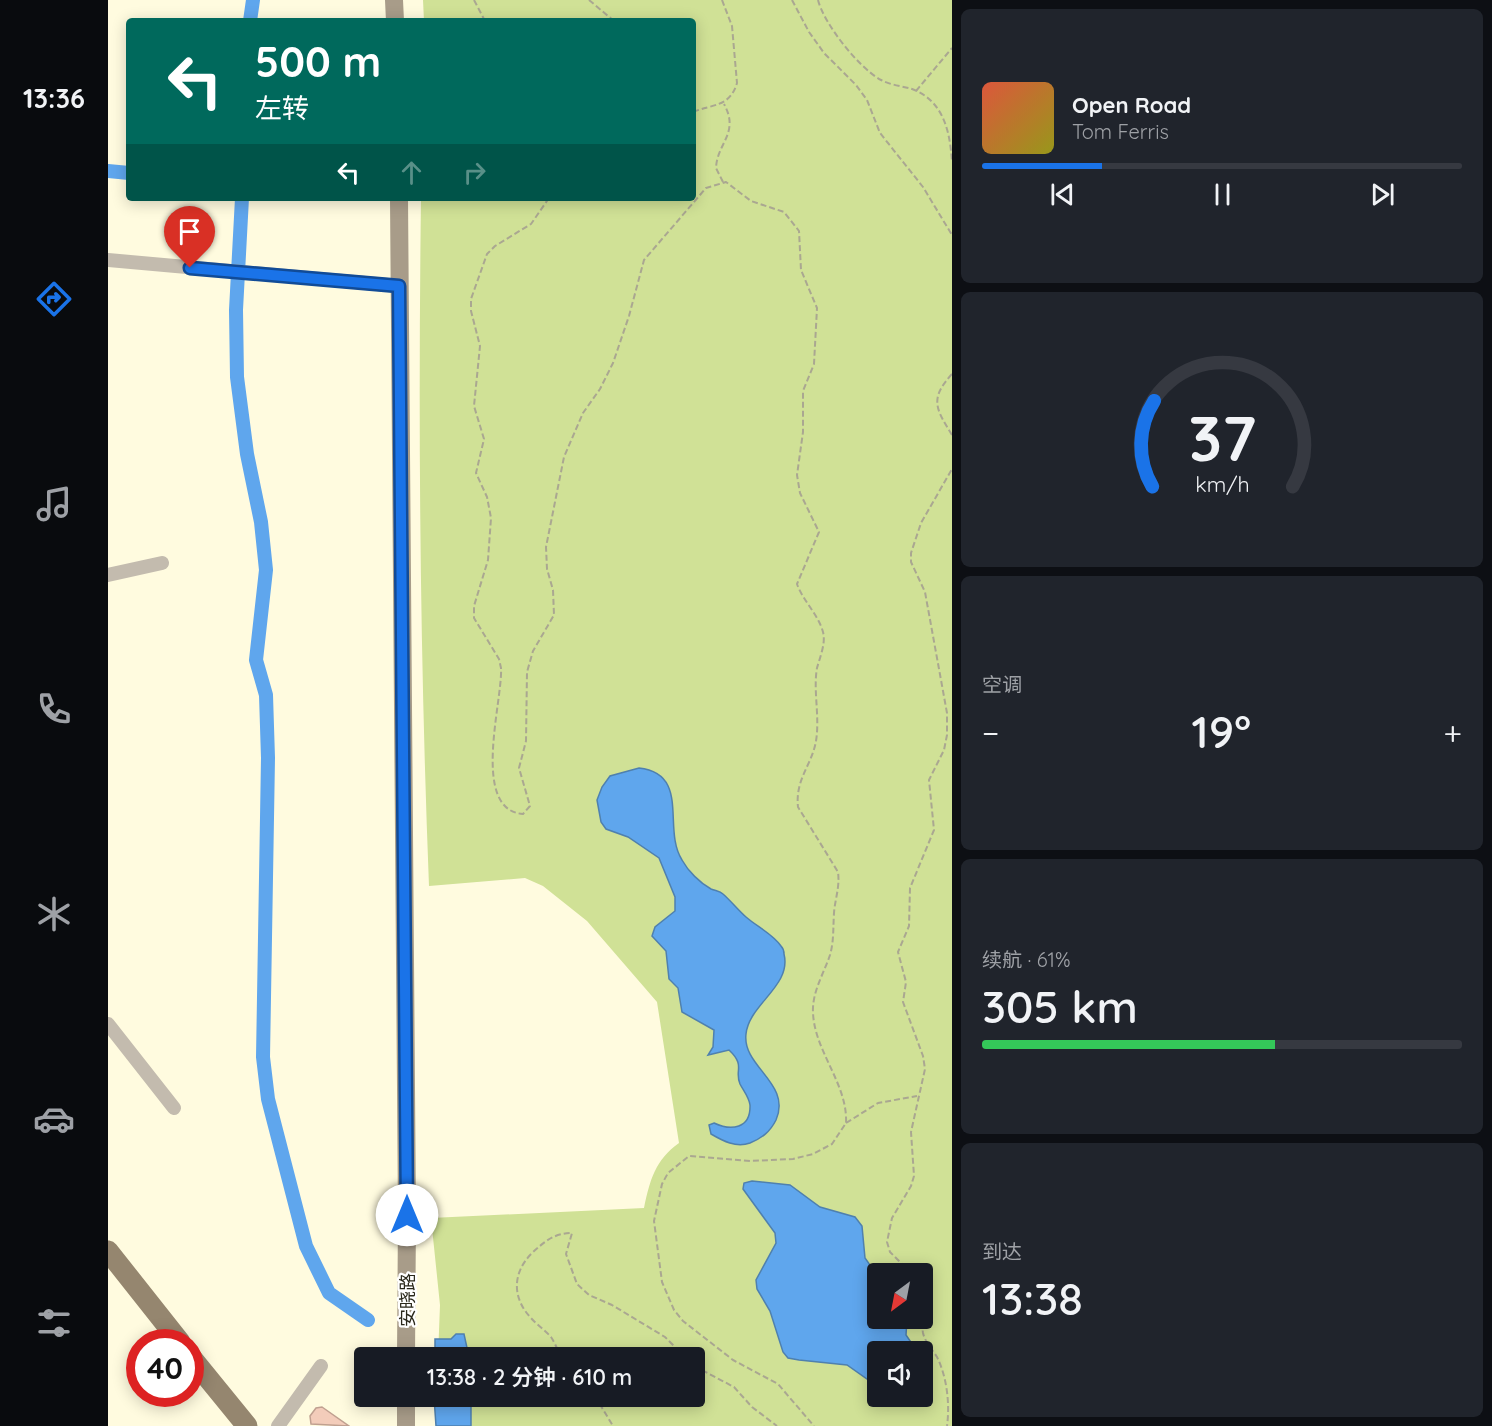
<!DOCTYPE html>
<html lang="zh">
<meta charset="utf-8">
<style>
body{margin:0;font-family:Quicksand,"Noto Sans SC",sans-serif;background:#20242c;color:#f1f3f6;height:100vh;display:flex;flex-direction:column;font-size:22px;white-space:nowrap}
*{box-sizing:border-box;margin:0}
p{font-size:20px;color:#9ea1a6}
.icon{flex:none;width:33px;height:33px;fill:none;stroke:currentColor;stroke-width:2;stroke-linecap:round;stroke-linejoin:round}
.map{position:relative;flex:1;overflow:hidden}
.drawer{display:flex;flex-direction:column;gap:9px;padding:9px;background:#0d0f14;width:540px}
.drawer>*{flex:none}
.banner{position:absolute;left:18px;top:18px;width:570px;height:183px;border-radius:6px;box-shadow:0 3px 15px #0003;background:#00695c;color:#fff;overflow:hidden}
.needle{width:39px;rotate:212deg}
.tools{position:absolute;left:759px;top:1263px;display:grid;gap:12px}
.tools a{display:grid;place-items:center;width:66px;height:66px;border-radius:6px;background:#171b24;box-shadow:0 3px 15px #0003;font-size:30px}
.speed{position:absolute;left:18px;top:1329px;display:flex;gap:12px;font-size:30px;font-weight:700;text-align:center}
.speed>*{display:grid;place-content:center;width:78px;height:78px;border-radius:50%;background:#171b24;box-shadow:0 3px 15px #0003;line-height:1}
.speed .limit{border:9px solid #d22;background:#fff;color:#111}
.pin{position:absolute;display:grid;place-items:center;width:51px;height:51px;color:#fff;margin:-62px -26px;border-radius:50% 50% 50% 0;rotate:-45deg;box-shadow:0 0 6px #0007}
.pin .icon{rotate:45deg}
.me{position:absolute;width:66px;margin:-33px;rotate:0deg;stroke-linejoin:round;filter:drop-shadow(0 0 4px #0008)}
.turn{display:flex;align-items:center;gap:21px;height:126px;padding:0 30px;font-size:27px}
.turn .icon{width:78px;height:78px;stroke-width:2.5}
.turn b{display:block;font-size:42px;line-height:51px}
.lanes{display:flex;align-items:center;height:57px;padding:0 30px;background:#0003;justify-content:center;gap:30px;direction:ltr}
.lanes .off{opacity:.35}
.big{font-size:45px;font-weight:600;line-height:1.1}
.drawer .card{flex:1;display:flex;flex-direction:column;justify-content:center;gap:9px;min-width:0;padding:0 21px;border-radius:9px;background:#20242c}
.drawer .dial{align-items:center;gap:0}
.dial svg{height:156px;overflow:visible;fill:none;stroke:#363941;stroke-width:7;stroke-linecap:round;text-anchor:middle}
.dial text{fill:#f1f3f6;stroke:none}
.song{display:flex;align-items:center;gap:18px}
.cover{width:72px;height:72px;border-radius:9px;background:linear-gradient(135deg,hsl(10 70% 55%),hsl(60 70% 35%))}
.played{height:6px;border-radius:3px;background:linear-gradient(90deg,#1a73e8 25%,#363941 25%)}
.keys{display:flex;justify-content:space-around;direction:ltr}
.heat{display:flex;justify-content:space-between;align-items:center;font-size:33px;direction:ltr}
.charge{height:9px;border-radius:4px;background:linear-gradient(90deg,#34c759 61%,#363941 0)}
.trip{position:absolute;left:246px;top:1347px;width:351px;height:60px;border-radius:6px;background:#171b24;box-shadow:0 3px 15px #0003;font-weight:600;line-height:60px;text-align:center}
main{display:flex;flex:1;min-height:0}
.menu{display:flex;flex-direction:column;width:108px;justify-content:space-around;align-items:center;background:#090b0e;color:#9ea1a6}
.menu .icon{width:42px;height:42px}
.menu .on{color:#1a73e8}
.menu b{font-size:27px;color:#f1f3f6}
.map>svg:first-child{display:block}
.green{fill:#d0e196;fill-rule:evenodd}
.water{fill:#5fa6ed;stroke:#4f80ae;stroke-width:1.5}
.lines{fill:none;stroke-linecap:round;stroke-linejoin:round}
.canal{stroke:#5fa6ed;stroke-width:14}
.building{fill:#f3ccba;stroke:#c0a090;stroke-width:1.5}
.path{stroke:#aaa791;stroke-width:2;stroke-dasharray:6 3;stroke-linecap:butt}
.street{stroke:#c3bbae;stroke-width:14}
.secondary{stroke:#a89c89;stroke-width:18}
.primary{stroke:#95866f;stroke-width:21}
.route-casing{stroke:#114b97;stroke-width:15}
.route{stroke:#1a73e8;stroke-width:10}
.labels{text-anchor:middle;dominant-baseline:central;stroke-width:4.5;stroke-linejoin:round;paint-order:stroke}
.street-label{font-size:18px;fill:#2a281b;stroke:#fff}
</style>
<main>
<nav class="menu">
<b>13:36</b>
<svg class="icon on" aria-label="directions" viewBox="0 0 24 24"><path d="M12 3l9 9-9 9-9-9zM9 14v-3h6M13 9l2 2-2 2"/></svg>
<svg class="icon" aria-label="music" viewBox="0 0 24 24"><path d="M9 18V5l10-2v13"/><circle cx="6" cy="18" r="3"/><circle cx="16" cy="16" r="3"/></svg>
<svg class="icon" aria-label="phone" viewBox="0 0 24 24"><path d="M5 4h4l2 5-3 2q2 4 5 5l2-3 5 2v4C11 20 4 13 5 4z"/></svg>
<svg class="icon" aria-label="climate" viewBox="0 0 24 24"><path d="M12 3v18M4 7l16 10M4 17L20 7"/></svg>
<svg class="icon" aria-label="car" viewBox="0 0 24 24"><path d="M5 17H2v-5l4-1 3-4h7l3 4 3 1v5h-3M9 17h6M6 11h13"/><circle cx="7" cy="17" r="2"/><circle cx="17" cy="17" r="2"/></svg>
<svg class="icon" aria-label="filters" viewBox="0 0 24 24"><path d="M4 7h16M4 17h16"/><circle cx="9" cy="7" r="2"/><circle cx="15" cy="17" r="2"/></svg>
</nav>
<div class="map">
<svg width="844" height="1426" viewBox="0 0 844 1426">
<rect width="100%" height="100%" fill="#fffbdf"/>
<path class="green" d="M315,0H844V1426H328L329,1397L586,1396V1358L330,1357L332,1305L323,1218L536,1208C542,1180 547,1160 571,1143L549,1002L479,921L435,886L417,878L321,886C312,657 310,427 313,198H585V21H316ZM770,1274H814V1318H770ZM770,1352H814V1396H770Z"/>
<g class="water">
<path d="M531,768C583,774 554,829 574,860C580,871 592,883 603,889C608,891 612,891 615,894C623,901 630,910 638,917C648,926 665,934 673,946C675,948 676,951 676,954C684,986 641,1004 638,1034C634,1067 684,1083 668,1120C662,1132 654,1138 642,1143C628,1148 615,1141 603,1134L601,1125L606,1123C623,1131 643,1129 642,1105C641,1097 635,1090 632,1084C626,1070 638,1066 621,1050L600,1055L605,1047L606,1030L574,1012L570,988L561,979L558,951L544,936L547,927L567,911V897L551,858L520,837L498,829L493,822L489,800L494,787L502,776Z"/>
<path d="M644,1181L682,1185L712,1207L747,1217L754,1226L757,1258L769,1275L770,1318L799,1319L798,1335L809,1351L770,1352L769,1386L739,1365L691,1360L680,1358L675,1352L662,1311L649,1289L648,1280L668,1243L667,1233L635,1189L636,1183Z"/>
<path d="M348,1334H356L361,1357H327V1339H343Z"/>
<path d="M326,1397H363V1426H328Z"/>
</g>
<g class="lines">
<g class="canal">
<path d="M142,21L145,0"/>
<path d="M0,171L21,173"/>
<path d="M134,198L128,310L129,377L139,454L153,522L158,570L148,660L158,695L160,758L155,1057L160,1099L198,1246L221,1293L260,1320"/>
</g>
</g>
<path class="building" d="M214,1407L241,1426L203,1424L202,1416L208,1408Z"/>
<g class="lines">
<g class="path">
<path d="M366,0L377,21"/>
<path d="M481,0L506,21"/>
<path d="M684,0L701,32L716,53L748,85L759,100L772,133L815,187L844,235"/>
<path d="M710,0C716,24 751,68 773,80C782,85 794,86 804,89C836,101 842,132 844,162"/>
<path d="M808,91L844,48"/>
<path d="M585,112C605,104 622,107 629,83L624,26L614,0"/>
<path d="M615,182L608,168C609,143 632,133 616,104"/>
<path d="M441,198L423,224L387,246L379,254L363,299V311L372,346L366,406L376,439L368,473L379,497L383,518L380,560L366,606V618L391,659L393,668C395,700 362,810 415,814L422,806L411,768L418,741L419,672L425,651L446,615L445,590L439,569L438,547L456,457L475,413L492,389L505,363L521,316L536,260L598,188L618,182L643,201L676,212L691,231L693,270L709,308L706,364L695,391V432L689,475L692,493L711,532L689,584C695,601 710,614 715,632C718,643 712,657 709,668C705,690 712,717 708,741C704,765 687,779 690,807L730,872C732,887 727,899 726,913C725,928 726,941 722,955C716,973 704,992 705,1012C706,1051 740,1084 738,1123L724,1144L705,1154L685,1159L642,1161L581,1156L560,1173L554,1184L546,1221L554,1282L566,1310L575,1321L625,1360L670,1384L706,1426"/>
<path d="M844,374C821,399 828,409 844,435"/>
<path d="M738,1123L770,1103L809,1096"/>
<path d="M804,1274L782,1252L779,1242L784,1218L803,1186L806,1176L803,1132L817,1069L815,1056L795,1002L798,982L790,952L801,926L802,888L826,830L821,780L836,750L839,735V713L817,592L803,562V553L813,523L844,469"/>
<path d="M814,1286C821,1302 812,1317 815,1333C817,1342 824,1349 829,1357C839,1377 842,1404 839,1426"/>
<path d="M454,1358C450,1351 447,1343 443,1337C437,1330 429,1325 423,1318C404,1298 404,1273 424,1253C436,1242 446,1233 464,1233L458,1254L469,1284L481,1295L504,1305L557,1337L578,1358"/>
<path d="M586,1366L626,1387L644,1407L669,1426"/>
<path d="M487,1396L505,1426"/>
</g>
<g class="street">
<path d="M0,260L291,286"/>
<path d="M0,575L54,563"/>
<path d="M0,1024L66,1108"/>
<path d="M170,1426L213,1366"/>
</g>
<g class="secondary">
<path d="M286,0L287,21"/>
<path d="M291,198L299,1215L298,1358"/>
<path d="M298,1426V1396"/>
</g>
<g class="primary">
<path d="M0,1251L72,1342"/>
<path d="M82,1356L139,1426"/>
</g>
</g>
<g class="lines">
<g class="route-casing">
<path id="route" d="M82,268L291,286L299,1215"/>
</g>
<use href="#route" class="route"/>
</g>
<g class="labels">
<g class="street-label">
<text transform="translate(299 1300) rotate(-90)">安晓路</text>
</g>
</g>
</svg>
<div class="tools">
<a><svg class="needle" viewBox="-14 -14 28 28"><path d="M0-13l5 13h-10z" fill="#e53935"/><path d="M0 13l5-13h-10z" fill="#9ea1a6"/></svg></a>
<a><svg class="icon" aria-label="sound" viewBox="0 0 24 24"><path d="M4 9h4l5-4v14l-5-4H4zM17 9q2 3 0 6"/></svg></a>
</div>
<div class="speed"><div class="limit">40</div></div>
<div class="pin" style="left:82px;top:268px;background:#d93025"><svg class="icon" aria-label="arrive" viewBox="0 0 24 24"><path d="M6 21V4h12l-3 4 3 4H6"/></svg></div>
<svg class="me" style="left:299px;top:1215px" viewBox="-20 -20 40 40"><circle r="19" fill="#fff"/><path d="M0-13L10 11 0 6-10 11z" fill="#1a73e8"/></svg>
<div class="trip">13:38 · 2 分钟 · 610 m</div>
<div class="banner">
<div class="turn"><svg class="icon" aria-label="left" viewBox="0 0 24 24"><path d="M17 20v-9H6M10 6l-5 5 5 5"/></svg><div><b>500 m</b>左转</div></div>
<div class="lanes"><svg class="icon" aria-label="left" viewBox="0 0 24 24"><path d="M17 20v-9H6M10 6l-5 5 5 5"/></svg><svg class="icon off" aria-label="ahead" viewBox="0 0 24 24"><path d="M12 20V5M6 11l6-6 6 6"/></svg><svg class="icon off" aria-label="right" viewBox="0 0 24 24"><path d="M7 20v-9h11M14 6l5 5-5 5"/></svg></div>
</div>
</div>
<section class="drawer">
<div class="card">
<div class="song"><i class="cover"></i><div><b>Open Road</b><p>Tom Ferris</p></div></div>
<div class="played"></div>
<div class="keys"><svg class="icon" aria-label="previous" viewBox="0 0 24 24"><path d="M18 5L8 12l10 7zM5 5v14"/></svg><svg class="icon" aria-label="pause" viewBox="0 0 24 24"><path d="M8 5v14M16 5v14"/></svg><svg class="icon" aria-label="next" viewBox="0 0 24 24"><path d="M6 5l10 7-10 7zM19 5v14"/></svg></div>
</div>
<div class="card dial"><svg viewBox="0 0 100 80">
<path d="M14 69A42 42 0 1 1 86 69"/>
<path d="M14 69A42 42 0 0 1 15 25" stroke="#1a73e8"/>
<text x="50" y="56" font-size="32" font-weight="700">37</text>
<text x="50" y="72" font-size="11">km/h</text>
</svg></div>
<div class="card"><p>空调</p>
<div class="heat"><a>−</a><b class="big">19°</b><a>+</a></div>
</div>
<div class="card"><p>续航 · 61%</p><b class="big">305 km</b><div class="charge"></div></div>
<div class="card"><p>到达</p><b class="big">13:38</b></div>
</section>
</main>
